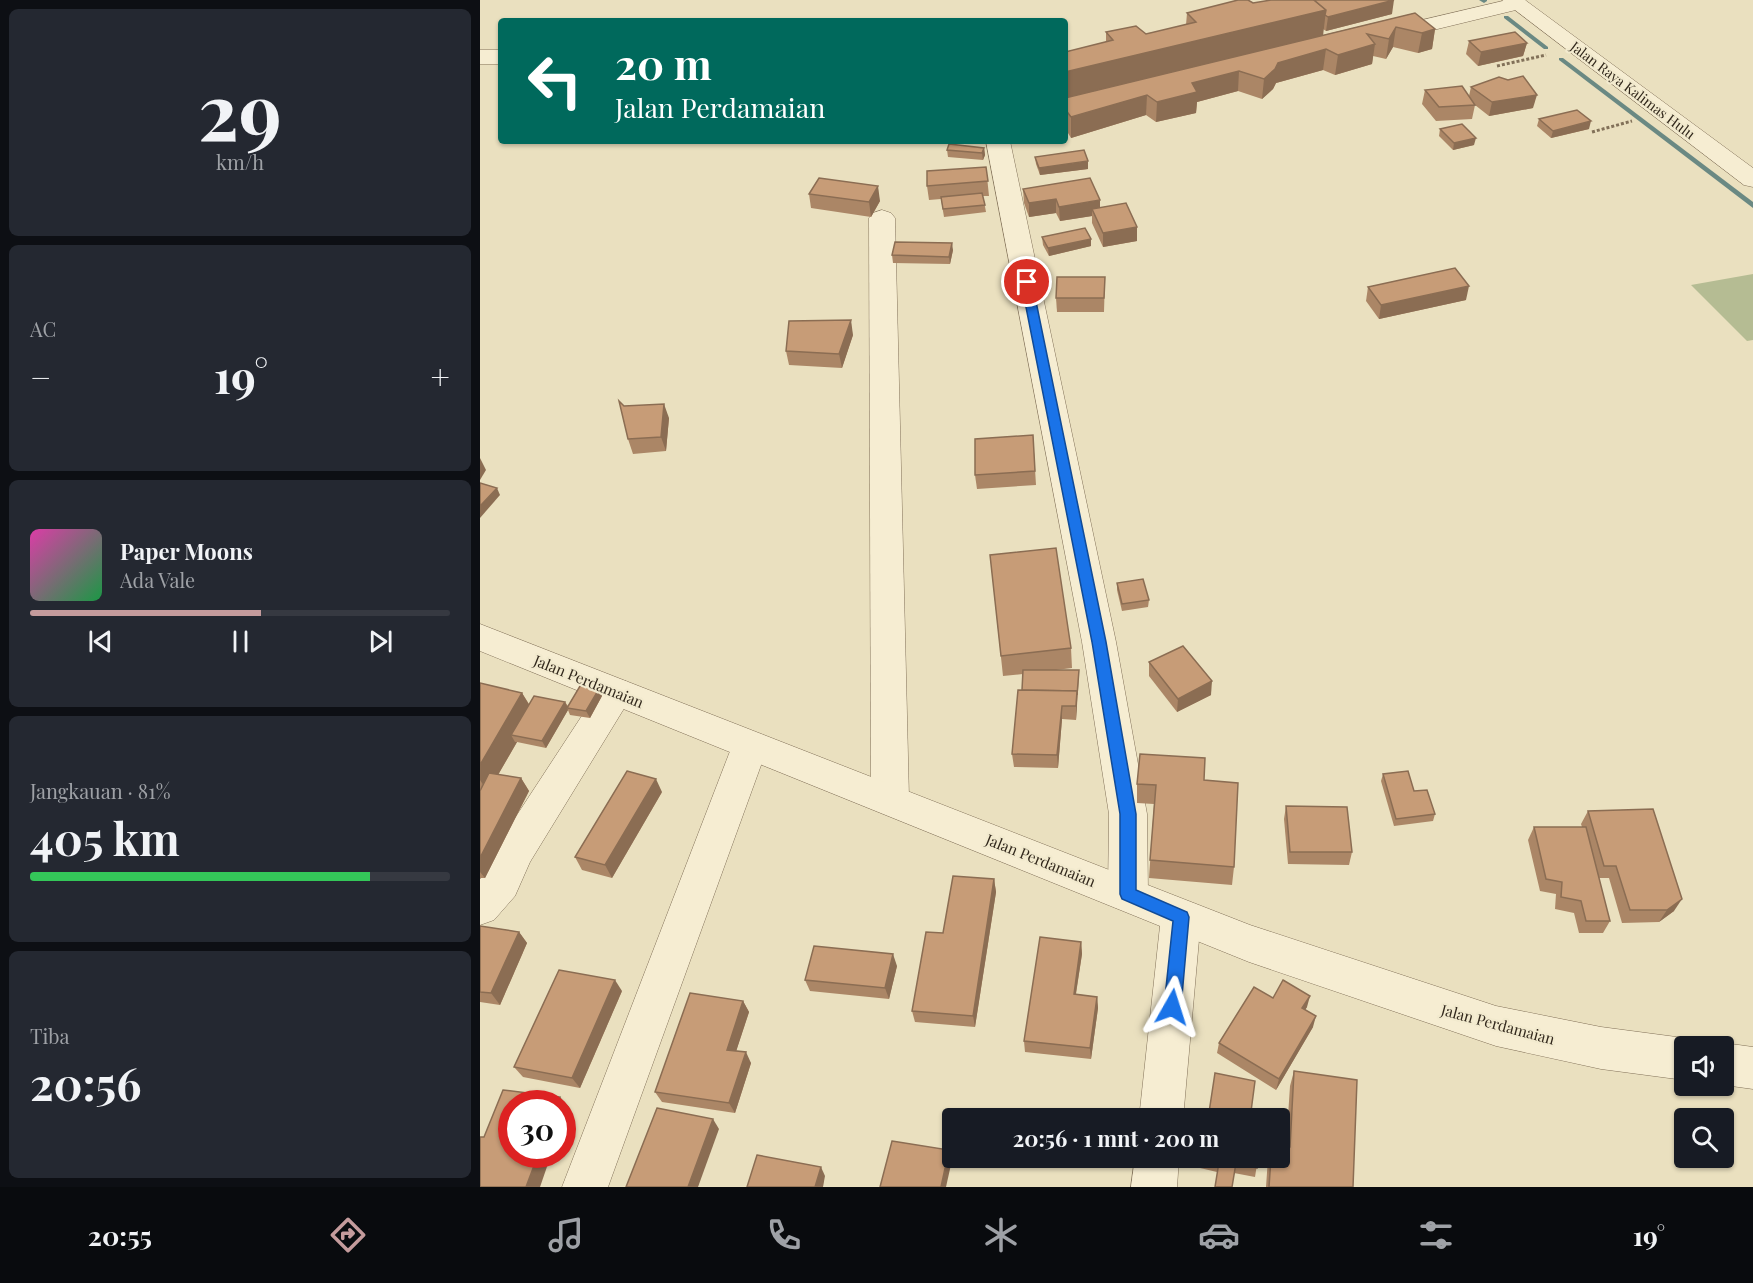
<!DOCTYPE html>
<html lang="id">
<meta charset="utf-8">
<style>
body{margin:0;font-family:"Playfair Display",serif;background:#242831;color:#f1f3f6;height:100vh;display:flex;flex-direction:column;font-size:22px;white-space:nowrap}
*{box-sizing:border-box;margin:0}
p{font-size:20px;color:#9ea1a6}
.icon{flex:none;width:33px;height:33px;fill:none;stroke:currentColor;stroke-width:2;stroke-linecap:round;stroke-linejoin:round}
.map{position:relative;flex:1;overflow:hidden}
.panel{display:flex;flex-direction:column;gap:9px;padding:9px;background:#0d0f14;width:480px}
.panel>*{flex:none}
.guide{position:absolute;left:18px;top:18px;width:570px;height:126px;border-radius:6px;box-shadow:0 2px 4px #0004;background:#00695c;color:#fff;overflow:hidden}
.fabs{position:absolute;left:1194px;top:1036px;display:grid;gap:12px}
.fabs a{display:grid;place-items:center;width:60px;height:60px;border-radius:6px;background:#171b24;box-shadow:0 2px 4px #0004;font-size:30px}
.speed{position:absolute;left:18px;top:1090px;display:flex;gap:12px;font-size:30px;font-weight:700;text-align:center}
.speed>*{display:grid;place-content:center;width:78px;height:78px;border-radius:50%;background:#171b24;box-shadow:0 2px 4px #0004;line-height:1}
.speed .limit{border:9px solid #d22;background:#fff;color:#111}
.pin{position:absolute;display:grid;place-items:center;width:51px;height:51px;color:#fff;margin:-26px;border:3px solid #fff;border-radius:50%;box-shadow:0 2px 6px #0007}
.me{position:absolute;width:66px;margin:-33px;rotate:6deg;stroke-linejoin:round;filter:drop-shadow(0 0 4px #0008)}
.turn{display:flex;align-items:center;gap:21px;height:126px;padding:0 18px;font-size:27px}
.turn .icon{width:78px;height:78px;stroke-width:2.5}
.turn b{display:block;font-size:42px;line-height:51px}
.big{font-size:45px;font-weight:700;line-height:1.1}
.panel .widget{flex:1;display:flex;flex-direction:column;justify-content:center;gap:9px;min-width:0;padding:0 21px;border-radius:9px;background:#242831}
.panel .dial{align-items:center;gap:0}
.dial b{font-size:78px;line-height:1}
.song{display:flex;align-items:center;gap:18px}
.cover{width:72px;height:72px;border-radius:9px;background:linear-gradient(135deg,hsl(320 70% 55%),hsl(140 70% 35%))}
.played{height:6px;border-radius:3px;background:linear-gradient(90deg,#c49b9c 55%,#363941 55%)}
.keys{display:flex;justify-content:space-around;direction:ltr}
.heat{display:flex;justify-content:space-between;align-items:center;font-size:33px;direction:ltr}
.charge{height:9px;border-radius:4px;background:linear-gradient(90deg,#34c759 81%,#363941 0)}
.trip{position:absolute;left:462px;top:1108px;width:348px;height:60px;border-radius:6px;background:#171b24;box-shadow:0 2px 4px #0004;font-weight:700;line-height:60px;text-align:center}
.dock{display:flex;height:96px;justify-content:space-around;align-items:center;background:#090b0e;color:#9ea1a6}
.dock .icon{width:42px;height:42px}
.dock .current{color:#c49b9c}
.dock b{font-size:27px;color:#f1f3f6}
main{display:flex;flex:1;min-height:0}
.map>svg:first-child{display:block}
.cemetery{fill:#b5bc93}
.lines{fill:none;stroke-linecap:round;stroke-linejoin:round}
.stream{fill:#6a8983;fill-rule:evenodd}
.minor-casing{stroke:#827159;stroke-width:1}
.tertiary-casing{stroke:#827159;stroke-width:1}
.path{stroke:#827159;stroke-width:3;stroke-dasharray:3 2;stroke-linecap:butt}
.minor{fill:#f6edd2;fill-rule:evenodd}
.tertiary{fill:#f6edd2;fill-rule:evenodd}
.wall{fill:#ab8666}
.shaded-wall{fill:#8b6d53}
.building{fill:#c79c77;stroke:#8b6d53;stroke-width:1.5}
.route{fill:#1a73e8;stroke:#114b97;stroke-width:1.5}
.labels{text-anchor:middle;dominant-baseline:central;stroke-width:4.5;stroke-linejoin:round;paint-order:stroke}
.far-street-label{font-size:14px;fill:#32281c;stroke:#f2eace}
.street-label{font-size:15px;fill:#32281c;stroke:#f2eace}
</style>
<main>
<section class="panel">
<div class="widget dial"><b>29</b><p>km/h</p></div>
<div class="widget"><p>AC</p>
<div class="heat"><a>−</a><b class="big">19°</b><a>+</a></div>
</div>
<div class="widget">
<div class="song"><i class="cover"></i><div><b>Paper Moons</b><p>Ada Vale</p></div></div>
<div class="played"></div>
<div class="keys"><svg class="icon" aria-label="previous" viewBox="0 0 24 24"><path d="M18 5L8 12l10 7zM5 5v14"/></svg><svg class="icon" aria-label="pause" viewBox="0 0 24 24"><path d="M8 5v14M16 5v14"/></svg><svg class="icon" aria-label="next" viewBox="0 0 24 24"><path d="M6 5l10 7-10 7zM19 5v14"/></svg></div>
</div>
<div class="widget"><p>Jangkauan · 81%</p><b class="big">405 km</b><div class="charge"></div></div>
<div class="widget"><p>Tiba</p><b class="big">20:56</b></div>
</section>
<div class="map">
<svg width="1273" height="1187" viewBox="0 0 1273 1187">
<rect width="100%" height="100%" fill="#eae0bf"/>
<path class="cemetery" d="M1273,274V340L1267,341L1211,285Z"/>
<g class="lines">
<g class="stream">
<path d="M999,0H1007V1L1004,3Z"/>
<path d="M1024,16H1028L1068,47V49H1064L1024,18Z"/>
<path d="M1079,58H1083L1273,202V208L1079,60Z"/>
</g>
<g class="minor-casing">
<g id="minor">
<path d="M1027,0H1045L1048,4L1044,8L908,41L900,40L897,35L900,30Z"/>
<rect x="0" y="50" width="21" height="14"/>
<path d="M506,141H530L636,642L667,814L668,894L662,907L648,912L634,907L628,894L629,814L602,642Z"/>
<path d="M402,210L411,213L415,218L429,799L423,810L410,815L397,810L391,799L389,218L393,213Z"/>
<path d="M136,678L148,682L154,692L148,702L50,862L35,896L14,920L0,925V879L7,872L20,841L124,682Z"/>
<path d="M270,731L283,735L288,746L128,1187H82L252,746L257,735Z"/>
<path d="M701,899L715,904L721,917L703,1119H659L681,917L687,904Z"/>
<path d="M655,1158H699L697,1187H651Z"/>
</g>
</g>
<g class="tertiary-casing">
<g id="tertiary">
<path d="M1022,0H1045L1273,168V187L1264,185Z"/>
<path d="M0,624L770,925L1016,1006L1121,1027L1204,1038L1220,1047H1204V1080L1121,1069L1016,1046L769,962L0,651Z"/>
<path d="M1244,1043L1273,1047V1089L1244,1085V1047H1234Z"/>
</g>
</g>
<g class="path">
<path d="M1017,66L1066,55"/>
<path d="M1112,132L1152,121"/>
</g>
<use href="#minor" class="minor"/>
<use href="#tertiary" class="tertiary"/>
</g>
<g class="wall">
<path d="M773,3L912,14L846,31L843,29V35L935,13L955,29L952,49L938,53L913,47L906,59L893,56L892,64L855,75L843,70L796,83L793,89L782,99L758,91L717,102L716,113L676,122L666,115L591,138L585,128V52L626,42V32L666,34L706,25L707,13Z"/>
<path d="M989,41L1047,43L1043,56L998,66L986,54Z"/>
<path d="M991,87L1053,108L1009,116L995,105L992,119L956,121L942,104L945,90L989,96Z"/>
<path d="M1059,119L1109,129L1071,138L1057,126Z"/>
<path d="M960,129L994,145L973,150L959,136Z"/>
<path d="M504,148L505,155L503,160L468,157L467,150Z"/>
<path d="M555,157L608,169L560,175L556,164Z"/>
<path d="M506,167L509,196H503L506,212L464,217L461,199L449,200L447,186Z"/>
<path d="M543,189L620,208L657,227V241L623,247L612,223V216L580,221L576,213L549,217L544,203Z"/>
<path d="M329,194L400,201L391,217L331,208Z"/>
<path d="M562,237L611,246L569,256L563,245Z"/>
<path d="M473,250L470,264L413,263L412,255Z"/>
<path d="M625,277L624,312H577L576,298Z"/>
<path d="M888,287L986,300L899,319L886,301Z"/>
<path d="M373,335L362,368L309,365L306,351Z"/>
<path d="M144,406L189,418L186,451L153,454L148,439Z"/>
<path d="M553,435L556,485L497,489L495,475Z"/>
<path d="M510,555L591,648L592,668L576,670L599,677L596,720L582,719L578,768L534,767L532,754L542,690L543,674L523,676Z"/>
<path d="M637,583L669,600L668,607L642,611L637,590Z"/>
<path d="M669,662L731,695L697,712L669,676Z"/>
<path d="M0,683L42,693L49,704L85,702L88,706L122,696L110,718L90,715L88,710L66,748L37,742L18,775L41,778L49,791L5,878H0Z"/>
<path d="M903,774L934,791L955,814L953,821L914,826L901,781Z"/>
<path d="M724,780L754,867L752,885L669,878L674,804L657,803V784Z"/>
<path d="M182,792L132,878L102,870L95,857Z"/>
<path d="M806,806L872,852L869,865L808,864L804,819Z"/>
<path d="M1108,811L1194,911L1179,922L1142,923L1129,878H1119L1130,921L1123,933H1099L1094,913L1075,909L1076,894L1060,891L1048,840L1054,827H1102L1101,824Z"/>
<path d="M514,879L516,892L495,1027L435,1022L432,1011L463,933Z"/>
<path d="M0,926L39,932L47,943L20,1005L0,1002Z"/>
<path d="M601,942L602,954L596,994L617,997L618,1008L611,1059L545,1052L544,1041Z"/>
<path d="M417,966L409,999L330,991L325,980Z"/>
<path d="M142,991L100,1088L43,1077L34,1067Z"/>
<path d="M793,998L827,1007L825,1010L833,1027L796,1090L737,1053L739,1043Z"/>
<path d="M263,1001L269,1012L256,1051L271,1063L255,1113L182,1102L175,1092Z"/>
<path d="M814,1071L873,1187H786L788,1158H800L806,1147L810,1086Z"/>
<path d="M722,1158H778L775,1177L754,1173L737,1172L720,1168Z"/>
</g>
<g class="shaded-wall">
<path d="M914,0L912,14L846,31L848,17Z"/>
<path d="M846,10L843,36L585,99V72Z"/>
<path d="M916,27L913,47L906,59L909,39Z"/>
<path d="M955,29L952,49L938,53L942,33Z"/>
<path d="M1047,43L1043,56L998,66L1001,52Z"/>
<path d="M895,44L892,64L855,75L858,55Z"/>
<path d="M846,49L843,70L796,83L793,89L782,99L784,79L798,63Z"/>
<path d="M759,71L758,91L717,102L716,113L676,122L677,102L712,83Z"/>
<path d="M667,95L666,115L591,138V117Z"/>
<path d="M1057,95L1053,108L1009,116L1012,102Z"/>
<path d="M1111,121L1109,129L1071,138L1073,131Z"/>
<path d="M996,138L994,145L973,150L974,143Z"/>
<path d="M504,148L505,155L503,160L502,153Z"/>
<path d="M608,161V169L560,175L559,168Z"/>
<path d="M398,186L400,201L391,217L389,202Z"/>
<path d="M576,199V213L549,217V203Z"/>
<path d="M620,200V214L612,209V216L580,221L579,207Z"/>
<path d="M657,227V241L623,247V233Z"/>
<path d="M611,239V246L569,256L568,248Z"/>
<path d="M472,243L473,250L470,264L469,257Z"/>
<path d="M989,286L986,300L899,319L901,305Z"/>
<path d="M371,320L373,335L362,368L359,354Z"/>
<path d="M184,404L189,418L186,451L181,437Z"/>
<path d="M0,458L6,470L0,480Z"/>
<path d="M17,488L20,495L0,518V506Z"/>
<path d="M732,681L731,695L697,712L698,699Z"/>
<path d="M119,689L122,696L110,718L106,711Z"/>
<path d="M597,691V705L596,720V706Z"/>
<path d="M42,693L54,713L31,735L35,742H37L8,792L0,780V765Z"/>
<path d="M85,702L88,708H87L88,710L66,748L62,741Z"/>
<path d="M582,706V719L578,768L577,755Z"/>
<path d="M41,778L49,791L5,878L0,872V858Z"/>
<path d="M176,779L182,792L132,878L125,865Z"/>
<path d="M514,879L516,892L495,1027L493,1016Z"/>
<path d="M1202,899L1194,911L1179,922L1187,910Z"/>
<path d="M39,932L47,943L20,1005L11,993Z"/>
<path d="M601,942L602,954L594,1005V994Z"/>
<path d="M413,954L417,966L409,999L405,988Z"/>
<path d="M135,980L142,991L100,1088L92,1078Z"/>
<path d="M830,996L827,1007L819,1019L822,1008Z"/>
<path d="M617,997L618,1008L611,1059L610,1048Z"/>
<path d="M263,1001L269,1012L253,1061L247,1050Z"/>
<path d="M836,1016L833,1027L796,1090L799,1079Z"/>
<path d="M266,1052L271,1063L255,1113L249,1103Z"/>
<path d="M80,1097L89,1107L82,1124V1104H77Z"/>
<path d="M233,1119L239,1129L218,1187H208Z"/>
<path d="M469,1150L472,1160L466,1187H461Z"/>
<path d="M58,1155H71L60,1187H46Z"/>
<path d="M341,1167L345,1176L343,1187H335Z"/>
</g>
<g class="building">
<path d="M758,0H768L773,3L791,0H834L846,10L585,72V52L633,40L626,32L656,26L666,34L716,22L707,13Z"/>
<path d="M834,0H914L848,17L845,15L846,10Z"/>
<path d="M935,13L955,29L942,33L916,27L909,39L887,34L895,44L858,55L846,49L798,63L795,69L784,79L759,71L712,83L717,92L677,102L667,95L591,117L585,109V98Z"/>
<path d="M1035,32L1047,43L1001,52L989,41Z"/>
<path d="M1043,76L1057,95L1012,102L991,87L1019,77L1028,80Z"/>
<path d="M982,86L995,105L959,107L945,90Z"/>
<path d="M1097,110L1111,121L1073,131L1059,119Z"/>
<path d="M982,124L996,138L974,143L960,129Z"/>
<path d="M469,144L504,148L502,153L467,150Z"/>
<path d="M604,150L608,161L559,168L555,157Z"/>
<path d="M506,167L508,181L447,186V171Z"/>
<path d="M339,178L398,186L389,202L329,194Z"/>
<path d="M610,178L620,200L579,207L576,199L549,203L543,189Z"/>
<path d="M502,193L505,205L463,209L461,197Z"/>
<path d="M646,203L657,227L623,233L612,209Z"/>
<path d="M605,228L611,239L568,248L562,237Z"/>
<path d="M415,242L472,243L469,257L412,255Z"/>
<path d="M975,268L989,286L901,305L888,287Z"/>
<path d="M577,277H625L624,298H576Z"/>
<path d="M371,320L359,354L306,351L309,321Z"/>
<path d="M139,401L144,406L184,404L181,437L148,439Z"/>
<path d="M553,435L555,471L495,475V439Z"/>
<path d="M0,483L17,488L0,506Z"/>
<path d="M576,548L591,648L521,656L510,555Z"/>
<path d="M663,579L669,600L642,604L637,583Z"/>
<path d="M703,646L732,681L698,699L669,662Z"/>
<path d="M543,670H599L597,695V691L542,690Z"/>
<path d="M0,683L42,693L0,765Z"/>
<path d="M100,686L119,689L106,711L87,708Z"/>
<path d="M538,690L597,691L596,706H582L577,755L532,754Z"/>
<path d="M54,696L85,702L62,741L31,735Z"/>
<path d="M660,754L725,758L724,780L758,783L754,867L670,860L676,785L657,784Z"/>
<path d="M147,771L176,779L125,865L95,857Z"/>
<path d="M928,771L934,791L947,790L955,814L916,819L903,774Z"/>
<path d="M9,773L41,778L0,858V791Z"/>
<path d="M806,806L867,807L872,852H810Z"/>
<path d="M1173,809L1202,899L1187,910H1150L1136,866H1124L1108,811Z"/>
<path d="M1054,827H1106L1130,921H1106L1101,901L1081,897L1082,882L1066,879Z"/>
<path d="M473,876L514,879L493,1016L432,1011L446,932L463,933Z"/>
<path d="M0,926L39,932L11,993L0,992Z"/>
<path d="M560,937L601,942L594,994L617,997L610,1048L544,1041Z"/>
<path d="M334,946L413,954L405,988L325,980Z"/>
<path d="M79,970L135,980L92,1078L34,1067Z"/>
<path d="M803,980L830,996L822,1008L836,1016L799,1079L739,1043L774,987L793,998Z"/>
<path d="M210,993L263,1001L247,1050L266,1052L249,1103L175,1092Z"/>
<path d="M814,1071L877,1080L873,1187H789L791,1158H800V1146L810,1147Z"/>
<path d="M735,1073L775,1081L770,1119H728Z"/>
<path d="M23,1090L80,1097L77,1104H32V1155H58L46,1187H0V1137H4Z"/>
<path d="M177,1108L233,1119L208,1187H146Z"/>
<path d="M412,1141L469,1150L461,1187H400Z"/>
<path d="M277,1155L341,1167L335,1187H267Z"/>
<path d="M722,1158H778L777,1168L756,1163L752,1187H735L739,1162Z"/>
</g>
<path class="route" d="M547,279L552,282L626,642L656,814V890L707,912L709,917L701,1007L698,1013L692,1015L686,1013L684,1007L693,921L642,899L640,894V814L612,642L541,282Z"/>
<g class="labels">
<g class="far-street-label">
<text transform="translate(1153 90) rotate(37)">Jalan Raya Kalimas Hulu</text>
</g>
<g class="street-label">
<text transform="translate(109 681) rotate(22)">Jalan Perdamaian</text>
<text transform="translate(561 860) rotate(22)">Jalan Perdamaian</text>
<text transform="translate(1018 1024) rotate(15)">Jalan Perdamaian</text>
</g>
</g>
</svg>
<div class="fabs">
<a><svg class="icon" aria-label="sound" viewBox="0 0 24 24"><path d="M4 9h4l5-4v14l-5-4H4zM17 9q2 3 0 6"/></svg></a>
<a><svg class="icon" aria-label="search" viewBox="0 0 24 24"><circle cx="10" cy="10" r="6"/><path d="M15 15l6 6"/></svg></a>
</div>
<div class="speed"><div class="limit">30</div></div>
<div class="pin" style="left:547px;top:282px;background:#d93025"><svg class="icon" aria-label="arrive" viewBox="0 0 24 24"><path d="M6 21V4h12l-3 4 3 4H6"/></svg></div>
<svg class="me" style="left:692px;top:1007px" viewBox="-20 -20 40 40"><path d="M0-17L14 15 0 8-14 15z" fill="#1a73e8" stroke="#fff" stroke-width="4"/></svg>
<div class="trip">20:56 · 1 mnt · 200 m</div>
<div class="guide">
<div class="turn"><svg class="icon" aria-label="left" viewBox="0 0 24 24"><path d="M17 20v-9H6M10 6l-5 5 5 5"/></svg><div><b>20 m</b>Jalan Perdamaian</div></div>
</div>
</div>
</main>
<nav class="dock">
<b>20:55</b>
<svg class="icon current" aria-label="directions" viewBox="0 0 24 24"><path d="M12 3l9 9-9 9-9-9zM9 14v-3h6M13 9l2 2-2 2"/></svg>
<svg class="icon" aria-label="music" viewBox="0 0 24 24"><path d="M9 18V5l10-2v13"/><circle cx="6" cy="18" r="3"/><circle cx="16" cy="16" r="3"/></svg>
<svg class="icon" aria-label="phone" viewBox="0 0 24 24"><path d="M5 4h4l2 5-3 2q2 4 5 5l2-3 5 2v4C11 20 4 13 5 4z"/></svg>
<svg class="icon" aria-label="climate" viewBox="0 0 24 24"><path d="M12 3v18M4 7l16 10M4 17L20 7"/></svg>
<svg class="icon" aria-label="car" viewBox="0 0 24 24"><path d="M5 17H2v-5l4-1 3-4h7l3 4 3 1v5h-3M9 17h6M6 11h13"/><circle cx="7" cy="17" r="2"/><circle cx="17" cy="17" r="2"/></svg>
<svg class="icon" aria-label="filters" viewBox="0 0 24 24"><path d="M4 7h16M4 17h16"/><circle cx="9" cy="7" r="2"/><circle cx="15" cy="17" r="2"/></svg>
<b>19°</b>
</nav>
